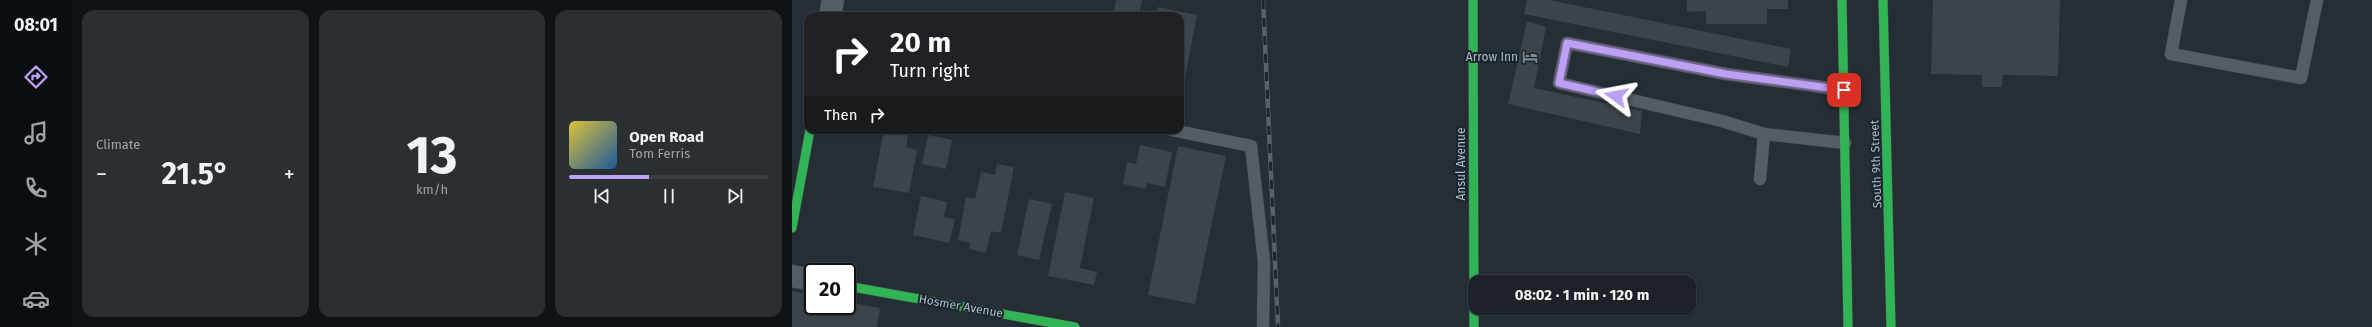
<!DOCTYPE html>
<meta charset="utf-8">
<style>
body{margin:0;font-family:"Fira Sans",sans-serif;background:#292f33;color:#f1f3f6;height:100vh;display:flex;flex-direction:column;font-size:15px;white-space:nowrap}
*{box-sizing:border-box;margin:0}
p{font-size:13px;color:#a0a4a7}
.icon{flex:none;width:22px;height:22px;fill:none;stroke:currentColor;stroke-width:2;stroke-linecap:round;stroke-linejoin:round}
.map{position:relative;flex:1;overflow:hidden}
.side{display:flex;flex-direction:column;gap:10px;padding:10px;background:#0f1315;width:720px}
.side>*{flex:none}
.top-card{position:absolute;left:12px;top:12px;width:380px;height:122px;border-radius:12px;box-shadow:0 1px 3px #0004,0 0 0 1px #3a3f44;background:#202124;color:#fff;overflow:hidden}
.speed{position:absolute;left:12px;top:263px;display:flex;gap:8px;font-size:20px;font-weight:700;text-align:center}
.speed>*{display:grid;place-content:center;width:52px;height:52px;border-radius:50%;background:#1c2227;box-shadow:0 1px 3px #0004,0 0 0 1px #3a3f44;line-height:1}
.speed .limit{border:2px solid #111;border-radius:6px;background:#fff;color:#111}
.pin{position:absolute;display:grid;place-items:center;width:34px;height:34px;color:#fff;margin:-17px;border-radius:8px;box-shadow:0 2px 6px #0006}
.me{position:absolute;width:44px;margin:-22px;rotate:283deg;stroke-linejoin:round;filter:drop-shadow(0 0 3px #0008)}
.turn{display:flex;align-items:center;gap:14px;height:84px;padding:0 20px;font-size:18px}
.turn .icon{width:52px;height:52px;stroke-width:2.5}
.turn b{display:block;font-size:28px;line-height:34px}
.then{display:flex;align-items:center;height:38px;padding:0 20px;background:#0003;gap:8px;font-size:15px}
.big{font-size:30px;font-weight:700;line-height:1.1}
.side .card{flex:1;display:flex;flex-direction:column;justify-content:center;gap:6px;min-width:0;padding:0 14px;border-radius:12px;background:#292f33}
.side .dial{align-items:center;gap:0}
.dial b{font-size:52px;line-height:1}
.song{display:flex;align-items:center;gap:12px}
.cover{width:48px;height:48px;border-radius:6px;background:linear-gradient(135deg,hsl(50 70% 55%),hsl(210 70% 35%))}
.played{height:4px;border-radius:2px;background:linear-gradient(90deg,#bca0f2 40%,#3a3f44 40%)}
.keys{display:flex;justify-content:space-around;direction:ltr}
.heat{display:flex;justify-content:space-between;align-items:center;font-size:22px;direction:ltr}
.side .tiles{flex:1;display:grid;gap:10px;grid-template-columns:repeat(3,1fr)}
.trip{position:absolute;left:676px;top:275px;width:228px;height:40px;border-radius:12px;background:#1c2227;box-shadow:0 1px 3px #0004,0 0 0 1px #3a3f44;font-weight:700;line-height:40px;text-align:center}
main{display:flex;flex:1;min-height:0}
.menu{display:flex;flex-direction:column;width:72px;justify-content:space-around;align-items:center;background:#0b0e10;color:#a0a4a7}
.menu .icon{width:28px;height:28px}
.menu .on{color:#bca0f2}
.menu b{font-size:18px;color:#f1f3f6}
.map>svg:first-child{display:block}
.building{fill:#3c4349}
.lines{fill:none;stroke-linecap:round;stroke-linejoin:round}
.lane-casing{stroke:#434a4f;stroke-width:13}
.street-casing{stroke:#434a4f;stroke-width:23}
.fast-casing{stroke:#434a4f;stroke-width:10}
.lane{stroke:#555c62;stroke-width:12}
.street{stroke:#555c62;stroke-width:22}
.fast{stroke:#30b455;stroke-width:9}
.rail-casing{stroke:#596066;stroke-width:4.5}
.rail{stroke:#19252f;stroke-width:3;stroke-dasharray:9;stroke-linecap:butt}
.route-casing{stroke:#7a689d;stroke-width:10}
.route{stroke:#bca0f2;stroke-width:7}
.labels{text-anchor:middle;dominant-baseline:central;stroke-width:4;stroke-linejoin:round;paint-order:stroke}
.poi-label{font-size:12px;fill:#aebcc7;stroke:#19252f;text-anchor:end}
.street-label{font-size:12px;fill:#aebcc7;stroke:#19252f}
</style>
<main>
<nav class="menu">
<b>08:01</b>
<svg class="icon on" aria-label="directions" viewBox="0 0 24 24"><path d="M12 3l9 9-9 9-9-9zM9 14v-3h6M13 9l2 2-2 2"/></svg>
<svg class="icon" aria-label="music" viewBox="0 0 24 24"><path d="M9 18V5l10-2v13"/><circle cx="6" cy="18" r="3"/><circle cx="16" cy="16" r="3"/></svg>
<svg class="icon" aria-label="phone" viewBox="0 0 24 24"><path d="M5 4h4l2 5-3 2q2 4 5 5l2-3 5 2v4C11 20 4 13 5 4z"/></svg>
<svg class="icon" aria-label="climate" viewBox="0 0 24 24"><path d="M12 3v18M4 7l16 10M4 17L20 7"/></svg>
<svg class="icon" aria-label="car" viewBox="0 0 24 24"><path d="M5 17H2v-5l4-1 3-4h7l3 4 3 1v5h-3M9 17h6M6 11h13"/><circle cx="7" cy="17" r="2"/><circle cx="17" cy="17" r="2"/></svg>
</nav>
<section class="side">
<div class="tiles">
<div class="card"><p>Climate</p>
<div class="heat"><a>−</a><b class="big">21.5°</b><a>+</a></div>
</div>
<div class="card dial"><b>13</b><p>km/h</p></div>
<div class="card">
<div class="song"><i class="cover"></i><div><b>Open Road</b><p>Tom Ferris</p></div></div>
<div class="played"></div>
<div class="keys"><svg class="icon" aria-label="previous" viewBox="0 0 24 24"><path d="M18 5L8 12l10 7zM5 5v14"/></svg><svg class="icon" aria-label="pause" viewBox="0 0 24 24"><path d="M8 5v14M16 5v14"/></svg><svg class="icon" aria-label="next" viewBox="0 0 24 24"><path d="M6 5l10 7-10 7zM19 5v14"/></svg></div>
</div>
</div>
</section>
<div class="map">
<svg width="1580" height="327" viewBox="0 0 1580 327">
<rect width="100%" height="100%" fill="#252e34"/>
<g class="building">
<path d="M324,0H350L347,16H321Z"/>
<path d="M735,0H757L999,49L996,67L732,14Z"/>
<path d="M895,0H996V9H975V24H914V11L895,12Z"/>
<path d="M1141,0H1268L1266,76L1211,75L1210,87H1190V75L1139,74Z"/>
<path d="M366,7L405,15L389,98L388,16H364Z"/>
<path d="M735,21L754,27L742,88L850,111L848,134L716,104Z"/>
<path d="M92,130H117L114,147L125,150L117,193L81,187Z"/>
<path d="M136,135L160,140L154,169L130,164Z"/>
<path d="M348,145L380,152L373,187L355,183L354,189L331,184L335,162L344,164Z"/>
<path d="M386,146L434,156L403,304L356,295Z"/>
<path d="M205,164L222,167L209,233L199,231L194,253L177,249L178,243L166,240L174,197L183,199L189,172L203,175Z"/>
<path d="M273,192L302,198L288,268L305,272L302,285L256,276Z"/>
<path d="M129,196L155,202L152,217L163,219L157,243L121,235Z"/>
<path d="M237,199L260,204L247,260L225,255Z"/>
<path d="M0,291L21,295V306H55V302L88,308L85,327H0Z"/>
</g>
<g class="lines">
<g class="lane-casing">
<g id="lane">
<path d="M1389,0L1379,54L1509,78L1525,0"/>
<path d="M380,130L459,146L472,262L471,327"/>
<path d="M972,134L1053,143"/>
<path d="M968,179L972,134L930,121L767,83L775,43L934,74L1052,90"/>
</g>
</g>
<g class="street-casing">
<g id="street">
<path d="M38,16L41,0"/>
<path d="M0,276L21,280"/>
</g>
</g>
<g class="fast-casing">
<g id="fast">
<path d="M681,0L682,327"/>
<path d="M1050,0L1056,327"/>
<path d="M1091,0L1099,327"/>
<path d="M0,228L18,130"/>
<path d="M55,286L283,327"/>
</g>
</g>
<use href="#lane" class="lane"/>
<use href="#street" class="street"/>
<use href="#fast" class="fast"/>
<g class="rail-casing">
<path id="rail" d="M471,0L486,327"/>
</g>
<use href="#rail" class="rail"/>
</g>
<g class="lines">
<g class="route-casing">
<path id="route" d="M824,96L767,83L775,43L934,74L1052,90"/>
</g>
<use href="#route" class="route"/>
</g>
<defs>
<g id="hotel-bare" transform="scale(1.2)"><path d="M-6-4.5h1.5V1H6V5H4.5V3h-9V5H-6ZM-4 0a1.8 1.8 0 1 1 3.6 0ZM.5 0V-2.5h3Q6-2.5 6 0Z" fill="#7e8a94" stroke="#19252f" stroke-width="2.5" paint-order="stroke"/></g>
</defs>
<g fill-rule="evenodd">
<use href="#hotel-bare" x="738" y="57"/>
</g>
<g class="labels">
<g class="poi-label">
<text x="726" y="57">Arrow Inn</text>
</g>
<g class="street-label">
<text transform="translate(669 164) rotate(-90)">Ansul Avenue</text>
<text transform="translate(1084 164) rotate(-92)">South 9th Street</text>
<text transform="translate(169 306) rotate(10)">Hosmer Avenue</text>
</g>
</g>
</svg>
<div class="speed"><div class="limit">20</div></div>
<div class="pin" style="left:1052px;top:90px;background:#d93025"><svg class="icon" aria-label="arrive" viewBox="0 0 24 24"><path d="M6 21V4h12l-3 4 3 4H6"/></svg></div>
<svg class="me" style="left:824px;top:96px" viewBox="-20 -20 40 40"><path d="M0-17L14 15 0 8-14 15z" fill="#bca0f2" stroke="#fff" stroke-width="4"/></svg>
<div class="trip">08:02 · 1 min · 120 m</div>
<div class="top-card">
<div class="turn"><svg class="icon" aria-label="right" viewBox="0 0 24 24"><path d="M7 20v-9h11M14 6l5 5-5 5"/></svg><div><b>20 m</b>Turn right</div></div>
<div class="then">Then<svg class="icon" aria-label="right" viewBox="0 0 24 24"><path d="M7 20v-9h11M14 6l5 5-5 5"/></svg></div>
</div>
</div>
</main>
